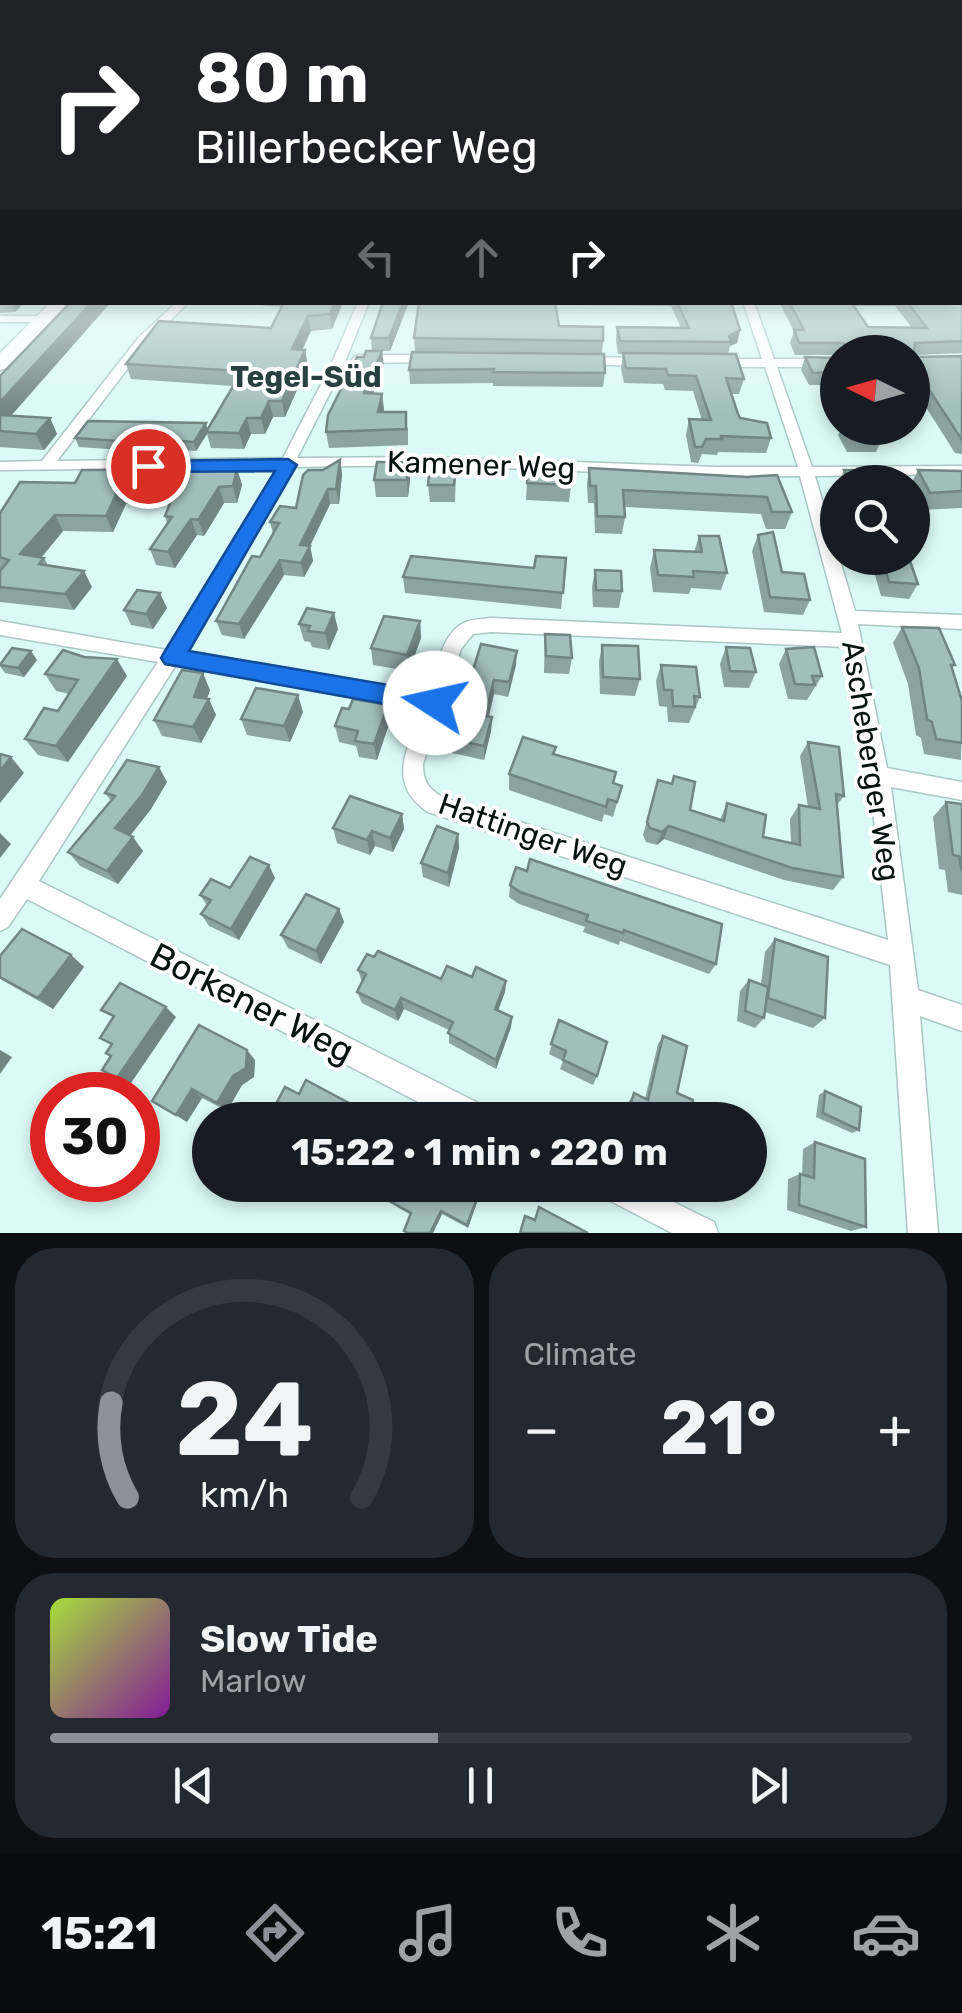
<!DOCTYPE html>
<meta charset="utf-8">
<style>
body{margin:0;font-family:Rubik,sans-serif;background:#242831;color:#f1f3f6;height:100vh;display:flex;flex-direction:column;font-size:38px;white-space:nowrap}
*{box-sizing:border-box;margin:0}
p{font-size:32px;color:#9ea1a6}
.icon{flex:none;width:55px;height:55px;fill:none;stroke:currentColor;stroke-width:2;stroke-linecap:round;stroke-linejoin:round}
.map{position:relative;height:1233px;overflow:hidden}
.details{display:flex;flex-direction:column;gap:15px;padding:15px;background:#0d0f14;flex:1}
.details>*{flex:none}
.hud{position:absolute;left:0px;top:0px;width:962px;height:305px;box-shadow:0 5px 15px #0003;background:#202124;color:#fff;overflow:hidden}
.needle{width:65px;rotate:275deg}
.buttons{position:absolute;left:820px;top:335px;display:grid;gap:20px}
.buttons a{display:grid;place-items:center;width:110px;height:110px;border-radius:50%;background:#171b24;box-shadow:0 5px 15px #0003;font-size:50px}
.speed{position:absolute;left:30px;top:1072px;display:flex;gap:20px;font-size:50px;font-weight:700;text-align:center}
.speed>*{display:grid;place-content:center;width:130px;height:130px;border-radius:50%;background:#171b24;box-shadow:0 5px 15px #0003;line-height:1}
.speed .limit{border:15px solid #d22;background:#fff;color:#111}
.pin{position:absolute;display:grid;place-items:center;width:85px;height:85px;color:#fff;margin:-42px;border:5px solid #fff;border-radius:50%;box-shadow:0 2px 10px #0007}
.me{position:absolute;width:110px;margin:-55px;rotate:280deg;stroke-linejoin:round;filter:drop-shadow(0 0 8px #0008)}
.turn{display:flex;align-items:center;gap:35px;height:210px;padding:0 30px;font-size:45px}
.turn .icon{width:130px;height:130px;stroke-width:2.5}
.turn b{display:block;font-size:70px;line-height:85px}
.lanes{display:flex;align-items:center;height:95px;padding:0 30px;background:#0003;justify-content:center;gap:50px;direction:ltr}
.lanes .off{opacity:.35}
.big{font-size:75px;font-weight:700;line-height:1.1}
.details .tile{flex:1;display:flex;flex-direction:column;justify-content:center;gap:15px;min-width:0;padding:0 35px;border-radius:40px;background:#242831}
.details .dial{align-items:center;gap:0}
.dial svg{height:260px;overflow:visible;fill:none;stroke:#363941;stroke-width:7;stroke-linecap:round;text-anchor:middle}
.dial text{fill:#f1f3f6;stroke:none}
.song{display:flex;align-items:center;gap:30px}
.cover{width:120px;height:120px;border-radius:15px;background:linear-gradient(135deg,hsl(80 70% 55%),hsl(290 70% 35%))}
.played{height:10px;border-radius:5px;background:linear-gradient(90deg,#8c9099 45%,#363941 45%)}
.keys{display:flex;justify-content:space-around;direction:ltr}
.heat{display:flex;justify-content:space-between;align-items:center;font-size:55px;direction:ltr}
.details .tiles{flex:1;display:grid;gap:15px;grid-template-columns:1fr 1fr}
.tile:last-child{grid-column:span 2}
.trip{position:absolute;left:192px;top:1102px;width:575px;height:100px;border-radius:50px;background:#171b24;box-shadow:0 5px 15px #0003;font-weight:700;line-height:100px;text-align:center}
.tab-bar{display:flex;height:160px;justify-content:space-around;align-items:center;background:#090b0e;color:#9ea1a6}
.tab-bar .icon{width:70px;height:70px}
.tab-bar .active{color:#8c9099}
.tab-bar b{font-size:45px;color:#f1f3f6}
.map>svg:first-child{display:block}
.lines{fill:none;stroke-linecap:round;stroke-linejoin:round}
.lane-casing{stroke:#abc7c4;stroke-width:9}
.street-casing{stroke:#abc7c4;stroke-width:3}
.secondary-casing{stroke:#abc7c4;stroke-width:3}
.lane{stroke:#fff;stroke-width:6}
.street{fill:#fff;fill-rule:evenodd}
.secondary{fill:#fff;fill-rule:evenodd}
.wall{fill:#8ba3a1;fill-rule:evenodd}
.shaded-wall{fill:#718583}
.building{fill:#a2bebb;stroke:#718583;stroke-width:2.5}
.route{fill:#1a73e8;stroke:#114b97;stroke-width:2.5}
.labels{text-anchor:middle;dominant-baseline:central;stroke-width:8;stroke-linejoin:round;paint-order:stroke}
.far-quarter-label{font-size:30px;font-weight:bold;fill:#28413e;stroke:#fff}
.street-label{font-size:30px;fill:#071110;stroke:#fff}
.near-street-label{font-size:35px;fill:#071110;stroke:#fff}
</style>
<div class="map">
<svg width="962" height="1233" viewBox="0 0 962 1233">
<rect width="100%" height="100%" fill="#dbf9f6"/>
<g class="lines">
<g class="lane-casing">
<path id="lane" d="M0,319H42"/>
</g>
<g class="street-casing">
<g id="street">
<path d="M177,302H189L147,343L57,461L283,458L330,367L358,302H369L343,367L297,458L427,457L718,467H798L765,367H718L712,363L718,359H762L743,302H754L774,359H838V367H777L812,467L962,466V474L815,476L855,611L962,615V629L858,624L887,768L962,782V800L891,787L918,990L962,1005V1031L920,1016L938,1233H908L890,965L428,812C385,783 408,748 422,709L176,665L39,881L492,1110L496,1120H453L27,899L8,927L0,931V899L158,662L0,635V621L167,650L278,467L0,470V462L42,461L139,337ZM427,465L718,477L800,476L842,633L491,618C483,619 473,619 466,622C442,631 435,672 427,694L184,653L292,467ZM491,632L845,647L870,785L888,940L442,797C428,788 423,781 423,764L461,649L473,634Z"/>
<path d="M432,355L438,359L436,362L358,363L352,359L358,355Z"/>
<path d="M583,357L642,358L648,362L642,366L579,364V358Z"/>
<path d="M595,1185H639L714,1222L718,1233H672L599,1195Z"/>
</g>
</g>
<g class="secondary-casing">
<path id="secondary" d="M51,302H69L7,368L0,370V353Z"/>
</g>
<use href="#lane" class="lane"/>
<use href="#street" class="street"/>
<use href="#secondary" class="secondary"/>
</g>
<g class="wall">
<path d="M0,240H2V302H25L15,312L0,313Z"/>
<path d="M962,240V353L916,355L918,357L962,356V454L955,453L922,401H912V352H838V355H795L790,343L794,331L779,302H960ZM854,306H895L912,328L868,327Z"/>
<path d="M71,302H111L11,416L50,418L57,434L44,450L0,447V376Z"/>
<path d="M219,302H343L332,329L311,331L302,350L308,365L285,417H273L265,434H251L244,449L211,448L207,434L196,451L139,447L136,451L79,447L75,438L207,430L233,386L131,379L126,364L271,328L282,307Z"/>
<path d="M382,302H409L390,351H372L371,338L382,306Z"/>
<path d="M419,302H731L740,330L737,343L730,346L728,354L744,379L739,394H731L740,418L771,438L766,453L718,452L717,455L702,454L698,463L691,462L686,435L689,419L702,420L693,391L665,390L663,384L624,383L621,368L623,354H618L616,340L617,327L681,328L671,306L555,305L559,326L603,341L602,353L415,351L414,338Z"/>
<path d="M412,352L605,373L603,387L493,386V383L410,384L409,370Z"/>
<path d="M805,357L838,358V415L824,385H809L801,370Z"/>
<path d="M384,366L373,394L384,409L383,412L408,428V445L329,448L326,432Z"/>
<path d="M842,428H876L882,439L876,452H847L838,435Z"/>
<path d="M340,460L342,474L339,504H330L310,546L313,561L304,577L284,575L244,639L222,635L216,621L260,557L273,533L270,522L296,508L323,470Z"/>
<path d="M409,462L410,479L408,497H376L374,480Z"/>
<path d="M456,465L455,502H430L428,485Z"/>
<path d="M589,468L747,477L792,512L785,529H766L761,514L625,507V517L622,534L595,533L594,503H588L587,485Z"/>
<path d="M237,469L242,485L237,503H224L204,536L197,535L175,568L156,565L150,549L167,523L165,516L169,504H126L113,532L63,531L41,558H44L48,565L92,587L74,610L0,602V513L75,483Z"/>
<path d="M844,470L881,482H839Z"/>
<path d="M918,470L962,471V508L920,510L912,494V482Z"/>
<path d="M527,483L571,485L569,502L526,500Z"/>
<path d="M758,535L782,572L810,600L803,615L764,612L752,551Z"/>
<path d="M699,536L727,573L721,590L691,588L689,594L653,592L650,568L654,550L694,552Z"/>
<path d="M566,558L561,609L405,593L403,577L534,568Z"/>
<path d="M870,558H909L918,584L909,599L881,596Z"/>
<path d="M595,570L622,591L619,608L593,607L592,587Z"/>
<path d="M167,608L153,629L131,625L124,610Z"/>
<path d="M420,621L421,638L409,671L373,665L371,648Z"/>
<path d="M299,624L338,629L329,650L312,647L310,642L304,641Z"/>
<path d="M902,627L955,665L952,668L962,701L961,760L924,754L921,738L916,735L908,684L893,643Z"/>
<path d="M545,634L572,658L569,674L544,673Z"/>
<path d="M481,644L516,665L508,697L494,694L489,717H492L491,731L484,760L452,753V739Z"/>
<path d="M602,645L640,679L635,696L600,694L599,662Z"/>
<path d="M726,647L756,672L749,688L724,687L720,664Z"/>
<path d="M786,649L822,676L807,700L788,699L779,664Z"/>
<path d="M37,660L24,677L5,673L0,666V663Z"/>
<path d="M661,665L700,697L689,723L668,722L667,707L659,706L656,681Z"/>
<path d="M45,674L127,676L68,762L38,755L25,739L58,711L70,694L56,691Z"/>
<path d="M210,690L207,698L216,715L201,743L162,736L154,720Z"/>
<path d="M388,705L390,721L377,760L359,757L356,746L339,742L335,726L349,709Z"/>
<path d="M303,712L290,742L247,735L241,719Z"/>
<path d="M808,742L844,796L837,805L843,877L833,890L784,880L664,839L657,845L646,842L643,835L658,780L690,810L720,820L727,803L763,837L791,843L790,819L799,805L808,807L800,756Z"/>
<path d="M555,754L622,786L613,817L604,814L602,822L509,790V774Z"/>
<path d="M167,782L151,809L130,836L143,851L118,884L80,866L68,852L111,801L105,793Z"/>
<path d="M946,802L962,804V895L948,892L945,870L939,869L933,817Z"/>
<path d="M402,814L404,829L393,852L375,846L370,855L337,843L333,828Z"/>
<path d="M458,834L459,848L449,887L423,877L421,863Z"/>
<path d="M275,878L239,940L209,926L201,914L207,905L200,895Z"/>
<path d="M510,885L716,964L709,974L620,941L619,945L583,932L585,927L519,904L509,897Z"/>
<path d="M339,909L344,922L321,964L288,948L281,935Z"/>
<path d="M775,939L825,1018L813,1028L765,1012L764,1018L755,1028L737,1021L740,991L749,980L761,984L765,952Z"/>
<path d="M71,955L84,967L53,1009L0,979V956Z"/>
<path d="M374,957L441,979L472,977L506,981L505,992L498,1010L512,1017L511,1027L496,1069L449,1043V1030L404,1009L398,1021L362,1003L357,992L362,982L358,970Z"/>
<path d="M559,1020L597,1076L593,1085L560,1069L563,1061L549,1054Z"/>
<path d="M663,1036L677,1093L691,1112L701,1120H623L629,1101L634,1093L645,1099L658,1044Z"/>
<path d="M255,1060L254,1077L242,1085L227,1111L202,1098L187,1122L152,1101Z"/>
<path d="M825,1091L859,1130L852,1133L816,1117L819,1095Z"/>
<path d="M815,1142L866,1227L851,1231L787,1210L788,1179L800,1174L802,1175L803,1149Z"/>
<path d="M483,1185L468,1228L442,1214L433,1233H406L404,1231L411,1215L385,1200L381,1196Z"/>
</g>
<g class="shaded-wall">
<path d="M11,302H25L15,312Z"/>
<path d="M92,302H111L0,428V402Z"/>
<path d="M335,302H343L332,329L330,314Z"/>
<path d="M403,302H409L390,351L389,338Z"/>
<path d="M308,316L311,331L295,365L292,349Z"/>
<path d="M740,330L737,343L730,346L731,342L729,336Z"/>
<path d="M305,350L308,365L285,417L282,401Z"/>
<path d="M382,351L384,366L366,409L364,393Z"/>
<path d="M382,394L384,409L380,428L378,412Z"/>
<path d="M269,401L273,417L265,434L261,418Z"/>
<path d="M50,418L57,434L44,450L36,434Z"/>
<path d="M247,418L251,434L244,449L239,433Z"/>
<path d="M206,423L208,432H206L207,434L196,451L194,442Z"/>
<path d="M136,438L139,447L136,451L133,442Z"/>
<path d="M340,460L342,474L339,504L336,489Z"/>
<path d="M409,462L410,479L408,497L407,480Z"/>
<path d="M237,469L242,485L237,503L233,486Z"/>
<path d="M219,487L224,503L204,536L198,520Z"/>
<path d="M119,488L126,504L113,532L106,516Z"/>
<path d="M328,489L330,504L310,546L313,561L304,577L301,563L300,545Z"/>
<path d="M55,515L63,531L30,571L20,554Z"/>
<path d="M191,519L197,535L175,568L168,552Z"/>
<path d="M280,560L284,575L244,639L239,624Z"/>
<path d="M84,571L92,587L74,610L65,594Z"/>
<path d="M160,593L167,608L153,629L146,614Z"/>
<path d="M334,613L338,629L329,650L325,633Z"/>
<path d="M420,621L421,638L409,671L407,655Z"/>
<path d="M31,651L37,660L24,677L18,668Z"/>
<path d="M517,651L516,665L508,697L509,682Z"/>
<path d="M117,659L127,676L68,762L56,746Z"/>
<path d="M203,673L210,690L203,709L209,699L216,715L201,743L193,727L194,697Z"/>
<path d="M494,680V694L485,730V716Z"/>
<path d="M298,695L303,712L290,742L284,726Z"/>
<path d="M388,705L390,721L377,760L374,744Z"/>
<path d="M492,717L491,731L484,760V746Z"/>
<path d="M11,757L24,773L0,803V771Z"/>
<path d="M159,767L167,782L151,809L125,842L115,828Z"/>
<path d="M402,814L404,829L393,852L390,838Z"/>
<path d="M669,826L664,839L657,845L662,832Z"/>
<path d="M372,831L375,846L370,855L367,840Z"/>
<path d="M0,833L11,844L0,858Z"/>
<path d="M458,834L459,848L449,887L448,873Z"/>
<path d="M133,837L143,851L118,884L107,871Z"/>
<path d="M269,865L275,878L239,940L231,929Z"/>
<path d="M339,909L344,922L321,964L316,951Z"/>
<path d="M71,955L84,967L53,1009L38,998Z"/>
<path d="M506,981L505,992L495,1019V1009Z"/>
<path d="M401,998L404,1009L398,1021L395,1010Z"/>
<path d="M166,1007L176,1017L129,1086L117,1078Z"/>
<path d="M512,1017L511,1027L496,1069V1060Z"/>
<path d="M0,1050L12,1057L0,1074Z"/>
<path d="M247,1050L255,1060L254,1077L242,1085L227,1111L217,1103Z"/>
<path d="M192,1089L202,1098L187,1122L176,1115Z"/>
<path d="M362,1110L367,1118L366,1120H358Z"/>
<path d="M482,1185H483L468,1228L467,1225Z"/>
<path d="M441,1211L442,1214L433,1233H430Z"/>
</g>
<g class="building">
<path d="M0,240H2V276L0,278Z"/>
<path d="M960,240H962V341L915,343L914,353L918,357L962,356V440L928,388H912V352H844L846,346L843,343H799L794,330H804L789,302H851L868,327L927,328L907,302H960Z"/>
<path d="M71,302H92L0,402V376Z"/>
<path d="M284,302H335L330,314L308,316L292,349L305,350L282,401H269L261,418H247L239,433L206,432L242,371L126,364L159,321L271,328Z"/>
<path d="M383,302H403L389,338H371Z"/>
<path d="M419,302H555L559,326L603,327V341L414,338Z"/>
<path d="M677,302H731L740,330L729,336L731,342L620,341L617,327L689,328Z"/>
<path d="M366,351H382L364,393L382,394L378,412H406V429L326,432L328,415L357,357H364Z"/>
<path d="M412,352L604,354L605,373L493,372L494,369L409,370Z"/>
<path d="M623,353L736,354L744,379L726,378L738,414L740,418L767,423L771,438L721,436L722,439H706L702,447H695L689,419L711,420L696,376L668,375L666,369L626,368Z"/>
<path d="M805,357L838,358V391L828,372L813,373Z"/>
<path d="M0,415L50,418L36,434L0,431Z"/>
<path d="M88,421L206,423L194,442L136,438L133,442L75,438Z"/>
<path d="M846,428H876L882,439H852Z"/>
<path d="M340,460L336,489H328L300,545L310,546L301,563L280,560L239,624L216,621L252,556L260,557L279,523L270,522L280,506L296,508L303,475L308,470H323Z"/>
<path d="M377,462H409L407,480H374Z"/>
<path d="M430,465H456L454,485H428Z"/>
<path d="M528,465L572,467L571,485L527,483Z"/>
<path d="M589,468L747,477L777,475L792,512H772L767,497L623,490L625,517L597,516L596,486H590Z"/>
<path d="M237,469L233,486L219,487L198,520L191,519L168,552L150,549L172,517L165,516L176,488H119L106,516L55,515L20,554L44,558L39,564L84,571L65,594L0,587V571L9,560L0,557V513L20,482L75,483L82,470Z"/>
<path d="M844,470H874L881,482H850Z"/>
<path d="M918,470L962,471V491L930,493Z"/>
<path d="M773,532L782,572L804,574L810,600L770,597L758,535Z"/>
<path d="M699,536H719L727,573L693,571L694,577L658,575L654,550L702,552Z"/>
<path d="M411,556L534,568L536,556L566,558L563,593L403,577Z"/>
<path d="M882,558H909L918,584L889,582Z"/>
<path d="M595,570L621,571L622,591L596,590Z"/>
<path d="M137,590L160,593L146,614L124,610Z"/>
<path d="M307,608L334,613L325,633L308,631L310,626L299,624Z"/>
<path d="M384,616L420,621L407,655L371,648Z"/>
<path d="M902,627L939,628L955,665H951L962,701V743L936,739L932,722L927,719L919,668Z"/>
<path d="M545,634L570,635L572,658L546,656Z"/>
<path d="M481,644L517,651L509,682L494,680L485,716L492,717L484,746L452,739Z"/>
<path d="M602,645L638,646L640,679L603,677Z"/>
<path d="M726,647L750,648L756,672L730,671Z"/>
<path d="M814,647L822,676H812L815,685L795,684L786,649Z"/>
<path d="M12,648L31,651L18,668L0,665Z"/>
<path d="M63,650L84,657L117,659L56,746L25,739L44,708L58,711L78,680L45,674Z"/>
<path d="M661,665L696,667L700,697L694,696L695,707L673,706L672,690H664Z"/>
<path d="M182,670L203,673L194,697L209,699L193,727L154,720Z"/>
<path d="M256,688L298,695L284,726L241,719Z"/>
<path d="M353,699L388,705L374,744L355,741L358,731L335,726L342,708L349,709Z"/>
<path d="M523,737L556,747L553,754L616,772L613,783L622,786L617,802L608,799L606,807L509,774Z"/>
<path d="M808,742L839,747L844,796L836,794L843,877L792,868L669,826L662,832L650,828L647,822L658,780L672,784L674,776L695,782L690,810L724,821L727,803L766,815L763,837L800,845L799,805L820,809Z"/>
<path d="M0,754L11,757L0,771Z"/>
<path d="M127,760L159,767L142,795L115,828L133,837L107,871L68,852L115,796L105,793Z"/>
<path d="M350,796L402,814L390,838L372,831L367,840L333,828Z"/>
<path d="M946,802L962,804V871L959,856L953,855Z"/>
<path d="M437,826L458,834L448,873L421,863Z"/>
<path d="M250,857L269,865L231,929L201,914L211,900L200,895L211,879L230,888Z"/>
<path d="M530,859L722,924L716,964L624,930L623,933L586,921L588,915L520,892L510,885L516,867L527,871Z"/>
<path d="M306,894L339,909L316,951L281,935Z"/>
<path d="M22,929L71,955L38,998L0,977V956Z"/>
<path d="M775,939L828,957L825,1018L768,998Z"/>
<path d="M378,951L441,979L447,966L472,977L476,967L506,981L495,1009L512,1017L496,1060L448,1033L453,1022L401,998L395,1010L357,992L366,974L358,970L367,954L374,957Z"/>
<path d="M749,980L768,987L764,1018L745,1011Z"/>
<path d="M120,983L166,1007L117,1078L102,1070L111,1056L106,1053L112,1044L100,1038L114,1016L101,1010Z"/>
<path d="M559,1020L607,1042L597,1076L563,1060L566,1051L551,1044Z"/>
<path d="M199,1025L247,1050L246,1068L233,1076L217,1103L192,1089L176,1115L152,1101Z"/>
<path d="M663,1036L687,1046L677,1093L693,1100L691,1112L701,1117V1120H626L634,1093L648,1100Z"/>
<path d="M306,1080L362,1110L358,1120L268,1119L285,1087L299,1094Z"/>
<path d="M825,1091L861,1107L859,1130L823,1113Z"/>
<path d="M815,1142L865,1159L866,1227L799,1205L800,1174L814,1178Z"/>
<path d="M386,1185H482L467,1225L441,1211L430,1233H408L404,1231L411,1213L381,1196Z"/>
<path d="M539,1207L588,1233H520L525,1216L535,1220Z"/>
</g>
<linearGradient id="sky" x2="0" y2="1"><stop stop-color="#95a1c0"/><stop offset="0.58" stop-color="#effcfb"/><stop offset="1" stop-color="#effcfb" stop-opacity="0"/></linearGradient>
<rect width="962" height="413" fill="url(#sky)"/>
<path class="route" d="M288,459L297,465L189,651L435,693L444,696L448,703L444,710L435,713L165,664L161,658L165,651L275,471L148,472L139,466L148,461Z"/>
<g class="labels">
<g class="far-quarter-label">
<text x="306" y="377">Tegel-Süd</text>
</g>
<g class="street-label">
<text transform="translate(481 465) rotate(2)">Kamener Weg</text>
<text transform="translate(871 761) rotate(81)">Ascheberger Weg</text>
<text transform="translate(533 835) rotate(19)">Hattinger Weg</text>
</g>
<g class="near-street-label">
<text transform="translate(252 1003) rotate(27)">Borkener Weg</text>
</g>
</g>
</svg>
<div class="buttons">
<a><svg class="needle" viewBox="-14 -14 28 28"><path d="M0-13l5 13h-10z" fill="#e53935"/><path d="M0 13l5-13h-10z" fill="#9ea1a6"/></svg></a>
<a><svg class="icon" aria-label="search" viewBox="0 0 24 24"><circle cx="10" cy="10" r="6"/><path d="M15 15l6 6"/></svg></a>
</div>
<div class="speed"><div class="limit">30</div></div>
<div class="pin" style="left:148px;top:466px;background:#d93025"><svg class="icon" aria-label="arrive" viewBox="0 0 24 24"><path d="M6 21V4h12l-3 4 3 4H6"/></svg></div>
<svg class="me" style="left:435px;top:703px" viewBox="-20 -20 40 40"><circle r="19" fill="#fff"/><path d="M0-13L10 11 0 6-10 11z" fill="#1a73e8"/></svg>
<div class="trip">15:22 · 1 min · 220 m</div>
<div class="hud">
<div class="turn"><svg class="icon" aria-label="right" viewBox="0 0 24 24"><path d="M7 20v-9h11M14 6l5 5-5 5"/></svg><div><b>80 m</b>Billerbecker Weg</div></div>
<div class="lanes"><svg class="icon off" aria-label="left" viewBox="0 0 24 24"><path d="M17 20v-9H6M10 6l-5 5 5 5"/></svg><svg class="icon off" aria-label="ahead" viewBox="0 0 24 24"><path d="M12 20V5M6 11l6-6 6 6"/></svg><svg class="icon" aria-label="right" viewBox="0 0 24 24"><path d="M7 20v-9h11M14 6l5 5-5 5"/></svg></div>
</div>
</div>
<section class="details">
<div class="tiles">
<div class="tile dial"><svg viewBox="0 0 100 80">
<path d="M14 69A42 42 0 1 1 86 69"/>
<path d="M14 69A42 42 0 0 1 9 40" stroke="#8c9099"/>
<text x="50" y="56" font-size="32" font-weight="700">24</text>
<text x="50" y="72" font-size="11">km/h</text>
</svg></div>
<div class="tile"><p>Climate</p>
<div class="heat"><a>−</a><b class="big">21°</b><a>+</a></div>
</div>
<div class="tile">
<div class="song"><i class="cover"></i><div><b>Slow Tide</b><p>Marlow</p></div></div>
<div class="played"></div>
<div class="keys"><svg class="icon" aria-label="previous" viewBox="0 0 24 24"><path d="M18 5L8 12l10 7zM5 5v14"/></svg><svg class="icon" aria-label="pause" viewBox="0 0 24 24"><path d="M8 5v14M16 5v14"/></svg><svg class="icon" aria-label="next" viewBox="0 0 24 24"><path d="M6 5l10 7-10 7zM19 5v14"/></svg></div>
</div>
</div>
</section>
<nav class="tab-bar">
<b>15:21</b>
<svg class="icon active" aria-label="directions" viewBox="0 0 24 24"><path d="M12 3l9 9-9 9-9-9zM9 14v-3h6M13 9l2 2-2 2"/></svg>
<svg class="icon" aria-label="music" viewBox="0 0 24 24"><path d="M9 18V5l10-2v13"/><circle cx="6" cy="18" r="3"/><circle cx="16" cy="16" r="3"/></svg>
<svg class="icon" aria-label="phone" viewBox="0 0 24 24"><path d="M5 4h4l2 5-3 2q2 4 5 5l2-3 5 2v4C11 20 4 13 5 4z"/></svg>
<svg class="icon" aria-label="climate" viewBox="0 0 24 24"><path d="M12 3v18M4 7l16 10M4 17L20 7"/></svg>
<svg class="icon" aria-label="car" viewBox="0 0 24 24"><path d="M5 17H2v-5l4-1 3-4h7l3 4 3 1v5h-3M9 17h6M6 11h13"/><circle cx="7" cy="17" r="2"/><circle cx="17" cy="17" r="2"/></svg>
</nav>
